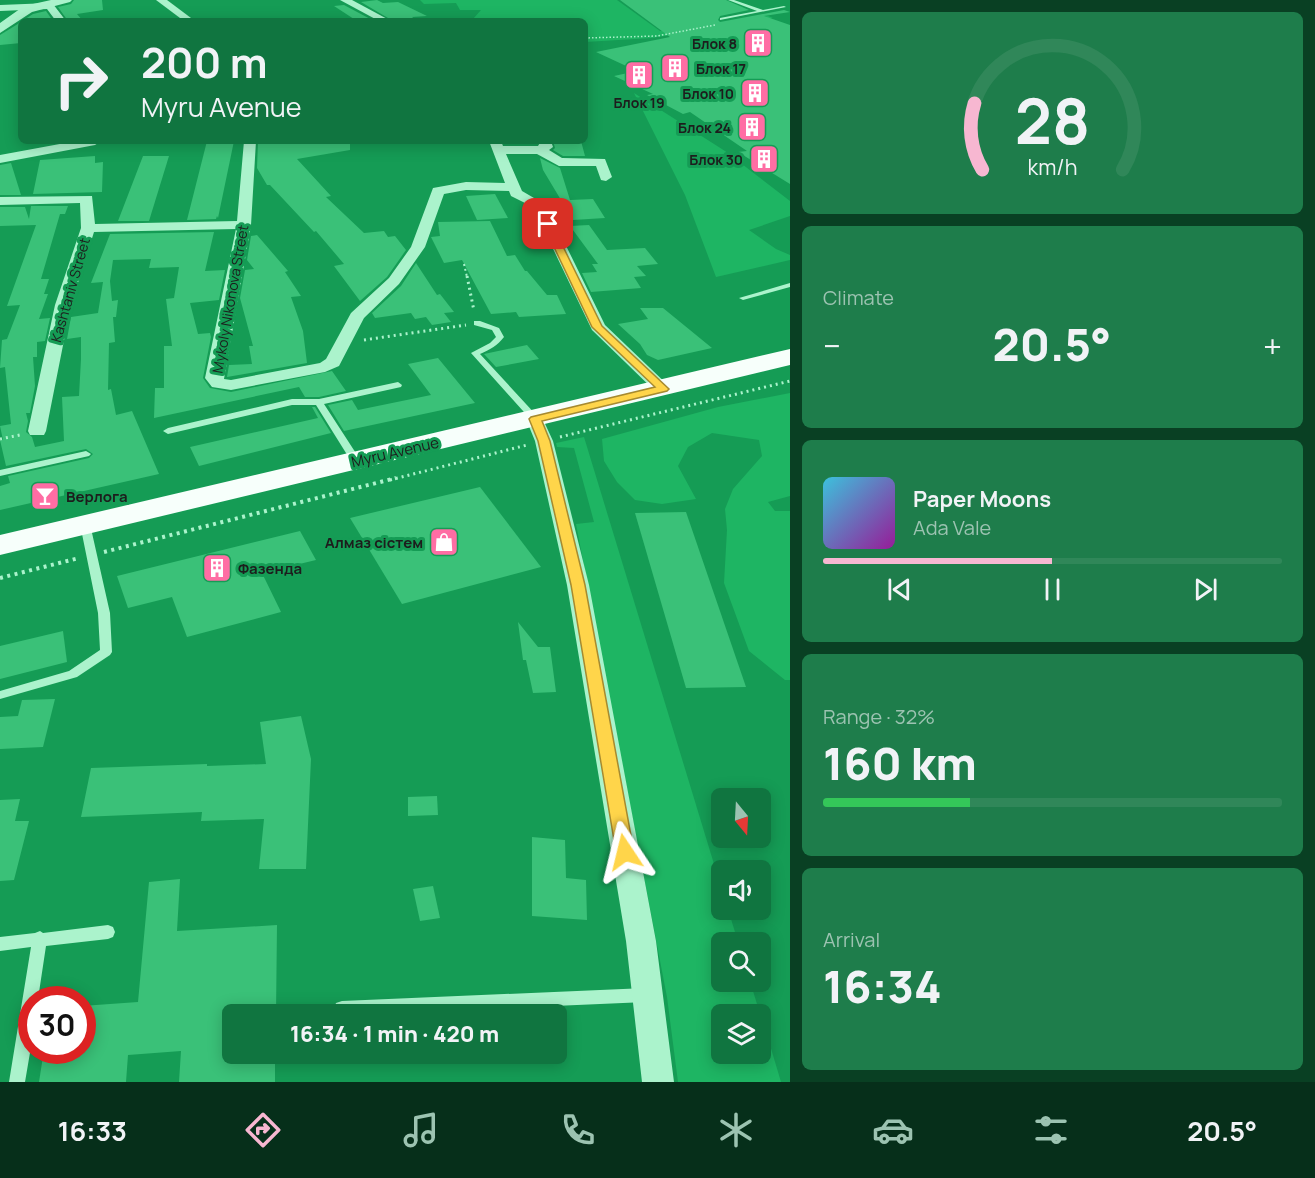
<!DOCTYPE html>
<meta charset="utf-8">
<style>
body{margin:0;font-family:Manrope,sans-serif;background:#1e7d4b;color:#f1f3f6;height:100vh;display:flex;flex-direction:column;font-size:22px;white-space:nowrap}
*{box-sizing:border-box;margin:0}
p{font-size:20px;color:#9cc3b1}
.icon{flex:none;width:33px;height:33px;fill:none;stroke:currentColor;stroke-width:2;stroke-linecap:round;stroke-linejoin:round}
.map{position:relative;flex:1;overflow:hidden}
.side{display:flex;flex-direction:column;gap:12px;padding:12px;background:#094023;width:525px}
.side>*{flex:none}
.guide{position:absolute;left:18px;top:18px;width:570px;height:126px;border-radius:9px;box-shadow:0 3px 15px #0003;background:#107540;color:#f1f3f6;overflow:hidden}
.needle{width:39px;rotate:162deg}
.controls{position:absolute;left:711px;top:788px;display:grid;gap:12px}
.controls a{display:grid;place-items:center;width:60px;height:60px;border-radius:9px;background:#107540;box-shadow:0 3px 15px #0003;font-size:30px}
.speed{position:absolute;left:18px;top:986px;display:flex;gap:12px;font-size:30px;font-weight:700;text-align:center}
.speed>*{display:grid;place-content:center;width:78px;height:78px;border-radius:50%;background:#107540;box-shadow:0 3px 15px #0003;line-height:1}
.speed .limit{border:9px solid #d22;background:#fff;color:#111}
.pin{position:absolute;display:grid;place-items:center;width:51px;height:51px;color:#fff;margin:-26px;border-radius:12px;box-shadow:0 3px 9px #0006}
.me{position:absolute;width:66px;margin:-33px;rotate:350deg;stroke-linejoin:round;filter:drop-shadow(0 0 4px #0008)}
.turn{display:flex;align-items:center;gap:21px;height:126px;padding:0 24px;font-size:27px}
.turn .icon{width:78px;height:78px;stroke-width:2.5}
.turn b{display:block;font-size:42px;line-height:51px}
.big{font-size:45px;font-weight:800;line-height:1.1}
.side .tile{flex:1;display:flex;flex-direction:column;justify-content:center;gap:9px;min-width:0;padding:0 21px;border-radius:9px;background:#1e7d4b}
.side .dial{align-items:center;gap:0}
.dial svg{height:156px;overflow:visible;fill:none;stroke:#308759;stroke-width:7;stroke-linecap:round;text-anchor:middle}
.dial text{fill:#f1f3f6;stroke:none}
.song{display:flex;align-items:center;gap:18px}
.cover{width:72px;height:72px;border-radius:9px;background:linear-gradient(135deg,hsl(190 70% 55%),hsl(300 70% 35%))}
.played{height:6px;border-radius:3px;background:linear-gradient(90deg,#f7b7d1 50%,#308759 50%)}
.keys{display:flex;justify-content:space-around;direction:ltr}
.heat{display:flex;justify-content:space-between;align-items:center;font-size:33px;direction:ltr}
.charge{height:9px;border-radius:4px;background:linear-gradient(90deg,#34c759 32%,#308759 0)}
.trip{position:absolute;left:222px;top:1004px;width:345px;height:60px;border-radius:9px;background:#107540;box-shadow:0 3px 15px #0003;font-weight:800;line-height:60px;text-align:center}
.menu{display:flex;height:96px;justify-content:space-around;align-items:center;background:#062f1a;color:#9cc3b1}
.menu .icon{width:42px;height:42px}
.menu .on{color:#f7b7d1}
.menu b{font-size:27px;color:#f1f3f6}
main{display:flex;flex:1;min-height:0}
.map>svg:first-child{display:block}
.green{fill:#1eb563}
.building{fill:#3ac178}
.lines{fill:none;stroke-linecap:round;stroke-linejoin:round}
.path-far3{stroke:#abf3cc;stroke-width:1.5;stroke-dasharray:1.5 2;stroke-linecap:butt}
.path-far2{stroke:#abf3cc;stroke-width:2;stroke-dasharray:2 3;stroke-linecap:butt}
.path-far1{stroke:#abf3cc;stroke-width:3;stroke-dasharray:2 4;stroke-linecap:butt}
.path{stroke:#abf3cc;stroke-width:4;stroke-dasharray:3 4.5;stroke-linecap:butt}
.service{fill:#abf3cc;fill-rule:evenodd}
.minor{fill:#abf3cc;fill-rule:evenodd}
.tertiary{fill:#abf3cc;fill-rule:evenodd}
.primary{fill:#f7fffb;fill-rule:evenodd}
.route{fill:#ffd54a;stroke:#a68a30;stroke-width:1.5}
.labels{text-anchor:middle;dominant-baseline:central;stroke-width:6;stroke-linejoin:round;paint-order:stroke}
.far-poi-label{font-size:14px;font-weight:bold;fill:#1d1d1d;stroke:#159c55;text-anchor:end}
.far-street-label{font-size:14px;fill:#1d1d1d;stroke:#159c55}
.street-label{font-size:15px;fill:#1d1d1d;stroke:#159c55}
.poi-label{font-size:15px;font-weight:bold;fill:#1d1d1d;stroke:#159c55;text-anchor:start}
</style>
<main>
<div class="map">
<svg width="790" height="1082" viewBox="0 0 790 1082">
<rect width="100%" height="100%" fill="#159c55"/>
<g class="green">
<path d="M420,0H617L660,31L768,16L773,18L652,38L585,42V21H467L473,19L481,10H460L456,3L424,4Z"/>
<path d="M634,93L725,151L790,201V216L749,230L776,249L790,255V260L716,277L685,195Z"/>
<path d="M790,393V496L768,502L775,511H790V680H785L749,651L724,583L727,530L725,509L733,489L762,456L759,440L712,433L688,447L678,466L696,499L662,504L635,500L617,482L604,461L602,439L718,407Z"/>
<path d="M584,437L721,887L722,909H728L738,942H722V981H750L760,1014H722V1053H760L761,1015L781,1082H678L667,997L576,524L594,522L574,448L557,447L556,443Z"/>
</g>
<g class="building">
<path d="M74,0H102L103,10L77,14L83,21H68L58,7L71,4Z"/>
<path d="M377,0L383,3L398,2L427,16L412,17L417,21H393L361,2Z"/>
<path d="M620,0H726L749,10L720,16L718,20L720,22L784,10L790,12L764,16L790,25V184L738,152L747,151L690,112L683,114L647,95L653,94L614,76L637,71L596,52L670,37Z"/>
<path d="M344,5L374,21H357L334,6Z"/>
<path d="M46,11L53,21H22L33,14Z"/>
<path d="M21,22V43L0,45V35Z"/>
<path d="M207,141H234L218,218L217,216L216,219L187,220Z"/>
<path d="M258,141H350V150L297,159L331,196L326,197L364,233L384,231L388,237L395,236L406,250L387,277L360,301L334,266L344,264L316,231L314,232L270,185H267L257,168Z"/>
<path d="M553,141H581L585,156H563L553,150L555,148Z"/>
<path d="M95,156V163L103,162L102,192L33,194L40,160Z"/>
<path d="M143,156H169L149,221H118Z"/>
<path d="M540,158L560,168L570,200L593,199L605,218L573,220L543,170Z"/>
<path d="M11,163L21,195H0V165Z"/>
<path d="M495,194L508,218L477,220L466,196Z"/>
<path d="M31,206H68L65,214H60L41,279H49L44,294H48L39,319L50,318L45,341L37,342V357H33L35,386L30,413H26L28,421L26,432L32,437L35,447L64,441L62,397L79,396L81,359V337L67,339L71,317L98,313L103,282L91,283L110,234L214,232L205,271L225,270L219,300L190,303L198,334L210,333L211,337L203,378L210,388L231,392L332,371L346,391L319,397H305L299,387L154,418L155,388H164V346H172L166,299L174,298L179,267L149,268L151,259L113,260L110,281L112,301L118,300L116,317H113L115,342L109,343L108,390L111,389L116,415L132,411L159,474L0,510V486L10,483L8,476L89,458L93,454L86,449L6,466L0,440H3L0,426L11,424L5,367L0,368L2,340L7,339L20,305L7,306L36,225L0,226V207H25L29,219Z"/>
<path d="M490,221L507,256L515,255L525,271H527L547,295H557L566,314L519,317L516,312L491,314L462,260L444,263L431,237L440,236L438,222Z"/>
<path d="M589,225L607,250L645,248L658,264L637,266L646,276L634,277L641,288L591,292L582,273L597,272L592,264H598L570,226Z"/>
<path d="M257,235L288,271L285,272L301,296L291,297L303,331L307,363L227,377L229,365L252,364L249,346H253L240,298L245,270L254,269L247,260L251,236Z"/>
<path d="M416,263L437,295L440,294L454,312L444,313L451,322L432,325L426,317L415,319L411,313L375,318L372,313L401,286Z"/>
<path d="M640,308H663L712,348L658,360L647,355L640,344L618,324L648,319Z"/>
<path d="M527,345L539,359L496,367L484,354Z"/>
<path d="M438,358L475,403L344,431L328,405L352,400L358,410L431,395L408,364Z"/>
<path d="M312,407H315L331,433L199,466L190,447L318,418Z"/>
<path d="M480,487L541,567L402,604L350,518Z"/>
<path d="M686,512L746,687L686,688L635,513Z"/>
<path d="M300,531L316,560L262,573L281,612L187,637L172,597L128,608L117,576Z"/>
<path d="M518,622L538,647H550L556,692L533,693L526,660H523Z"/>
<path d="M63,631L67,662L0,679V646Z"/>
<path d="M55,699L43,747L0,749V717L18,716L22,700Z"/>
<path d="M301,716L311,759L306,869H259L264,819L201,821L202,812L81,817L91,768L207,764V766L266,764L260,722Z"/>
<path d="M437,796L438,815L408,816V797Z"/>
<path d="M20,799L15,821H29L14,880L0,881V800Z"/>
<path d="M532,837L565,840L566,878L586,880L587,920L532,916Z"/>
<path d="M180,879L177,931L277,925L276,1014H232V1053H275V1082H179L181,1051L128,1055L126,1082H39L44,1050H82V1006L138,1002L149,882Z"/>
<path d="M433,886L440,918L420,921L413,889Z"/>
</g>
<g class="lines">
<path class="path-far3" d="M585,38L657,36L715,25"/>
<path class="path-far2" d="M464,264L467,277"/>
<g class="path-far1">
<path d="M467,276L474,311"/>
<path d="M364,340L466,325"/>
<path d="M560,437L790,381"/>
<path d="M0,439L20,435"/>
<path d="M390,480L527,445"/>
</g>
<g class="path">
<path d="M104,552L396,478"/>
<path d="M0,578L79,558"/>
</g>
<g class="service">
<path d="M728,0H734L763,10L784,6L786,7L720,20V18L757,11Z"/>
<path d="M790,283V287L743,300L739,298Z"/>
<path d="M474,321H480L499,328L504,337C497,346 491,349 480,354L538,417L540,419L538,421H532L471,353L490,343L496,337L492,330L474,325Z"/>
<path d="M398,382L402,385L401,387L324,404L361,461L356,464L351,461L316,405H292L168,434L163,431L168,428L292,399H319Z"/>
<path d="M86,451L91,454L89,456L0,476V470Z"/>
<path d="M85,521L90,524L110,613L112,652L110,655L77,677L0,699V691L69,671L100,650L98,613L80,524Z"/>
<path d="M108,925L113,927L115,932L113,937L108,939L46,946L38,999H32V1041L25,1082H9L31,947L0,951V937L35,933L40,931L43,933Z"/>
<path d="M646,988L651,990L654,995L651,1000L646,1002L374,1014H338L334,1008L336,1003L342,1001Z"/>
</g>
<g class="minor">
<path d="M156,0H167L195,21H184Z"/>
<path d="M340,0H352L391,21H379Z"/>
<path d="M50,3L53,4L66,21H56L47,9L0,11V5Z"/>
<path d="M76,141H101L95,145L0,163V155Z"/>
<path d="M244,141H256L251,225L224,379L231,380L320,363L326,359L351,313L389,278L411,247L433,188L466,182L505,183L489,141H501L503,146H538L541,141H551L553,147L549,150L562,158L605,159L612,177L606,181L601,180L596,166H559L537,154H506L522,191L546,205L605,325L672,389L669,393H657L592,330L533,207L511,196L509,191L466,190L444,194L425,247L399,284L364,318L339,366L325,372L231,390L212,387L205,378L236,229L94,232L71,305L46,431L44,435H30L28,431L55,305L81,228L80,203L0,205V197L92,196L95,224L237,221Z"/>
<path d="M535,414L541,415L553,441L589,585L656,941L674,1082H642L626,941L567,585L535,441L526,419L529,415Z"/>
</g>
<path class="tertiary" d="M51,0H72L70,2L32,12L0,33V23L24,6Z"/>
<path class="primary" d="M790,349V365L0,555V535Z"/>
</g>
<path class="route" d="M548,221L552,224L602,326L669,389L667,391L542,421L550,441L585,585L634,852L632,857L625,859L619,857L616,852L571,585L538,441L529,419L531,417L655,387L592,327L543,224Z"/>
<defs>
<g id="building-square" transform="scale(1.5)"><rect x="-9" y="-9" width="18" height="18" rx="4" fill="#ff6da4" stroke="#159c55"/><path d="M-4-6H4V6H1V3H-1V6H-4ZM-2.5-4.3h1.7v1.8h-1.7ZM.8-4.3h1.7v1.8H.8ZM-2.5-1h1.7V.8h-1.7ZM.8-1h1.7V.8H.8Z" fill="#fff"/></g>
<g id="bar-square" transform="scale(1.5)"><rect x="-9" y="-9" width="18" height="18" rx="4" fill="#ff6da4" stroke="#159c55"/><path d="M-6-5H6L.8 .8V4.5H3.5V6h-7V4.5H-.8V.8Z" fill="#fff"/></g>
<g id="shop-square" transform="scale(1.5)"><rect x="-9" y="-9" width="18" height="18" rx="4" fill="#ff6da4" stroke="#159c55"/><path d="M-5-2.5h2.3a2.7 3.5 0 0 1 5.4 0H5L5.5 6h-11ZM-1.5-2.5h3a1.5 2.3 0 0 0-3 0Z" fill="#fff"/></g>
</defs>
<g fill-rule="evenodd">
<use href="#building-square" x="758" y="43"/>
<use href="#building-square" x="675" y="68"/>
<use href="#building-square" x="639" y="75"/>
<use href="#building-square" x="755" y="93"/>
<use href="#building-square" x="752" y="127"/>
<use href="#building-square" x="764" y="159"/>
<use href="#bar-square" x="45" y="496"/>
<use href="#shop-square" x="444" y="542"/>
<use href="#building-square" x="217" y="568"/>
</g>
<g class="labels">
<g class="far-poi-label">
<text x="737" y="43">Блок 8</text>
<text x="696" y="68" text-anchor="start">Блок 17</text>
<text x="734" y="93">Блок 10</text>
<text x="639" y="102" text-anchor="middle">Блок 19</text>
<text x="731" y="127">Блок 24</text>
<text x="743" y="159">Блок 30</text>
</g>
<g class="far-street-label">
<text transform="translate(70 290) rotate(-74)">Kashtaniv Street</text>
<text transform="translate(230 299) rotate(-80)">Mykoly Nikonova Street</text>
</g>
<g class="street-label">
<text transform="translate(395 452) rotate(-13)">Myru Avenue</text>
</g>
<g class="poi-label">
<text x="66" y="496">Beрлога</text>
<text x="423" y="542" text-anchor="end">Алмаз сістем</text>
<text x="238" y="568">Фазенда</text>
</g>
</g>
</svg>
<div class="controls">
<a><svg class="needle" viewBox="-14 -14 28 28"><path d="M0-13l5 13h-10z" fill="#e53935"/><path d="M0 13l5-13h-10z" fill="#9cc3b1"/></svg></a>
<a><svg class="icon" aria-label="sound" viewBox="0 0 24 24"><path d="M4 9h4l5-4v14l-5-4H4zM17 9q2 3 0 6"/></svg></a>
<a><svg class="icon" aria-label="search" viewBox="0 0 24 24"><circle cx="10" cy="10" r="6"/><path d="M15 15l6 6"/></svg></a>
<a><svg class="icon" aria-label="layers" viewBox="0 0 24 24"><path d="M12 4l9 5-9 5-9-5zM3 14l9 5 9-5"/></svg></a>
</div>
<div class="speed"><div class="limit">30</div></div>
<div class="pin" style="left:548px;top:224px;background:#d93025"><svg class="icon" aria-label="arrive" viewBox="0 0 24 24"><path d="M6 21V4h12l-3 4 3 4H6"/></svg></div>
<svg class="me" style="left:625px;top:852px" viewBox="-20 -20 40 40"><path d="M0-17L14 15 0 8-14 15z" fill="#ffd54a" stroke="#fff" stroke-width="4"/></svg>
<div class="trip">16:34 · 1 min · 420 m</div>
<div class="guide">
<div class="turn"><svg class="icon" aria-label="right" viewBox="0 0 24 24"><path d="M7 20v-9h11M14 6l5 5-5 5"/></svg><div><b>200 m</b>Myru Avenue</div></div>
</div>
</div>
<section class="side">
<div class="tile dial"><svg viewBox="0 0 100 80">
<path d="M14 69A42 42 0 1 1 86 69"/>
<path d="M14 69A42 42 0 0 1 10 35" stroke="#f7b7d1"/>
<text x="50" y="56" font-size="32" font-weight="700">28</text>
<text x="50" y="72" font-size="11">km/h</text>
</svg></div>
<div class="tile"><p>Climate</p>
<div class="heat"><a>−</a><b class="big">20.5°</b><a>+</a></div>
</div>
<div class="tile">
<div class="song"><i class="cover"></i><div><b>Paper Moons</b><p>Ada Vale</p></div></div>
<div class="played"></div>
<div class="keys"><svg class="icon" aria-label="previous" viewBox="0 0 24 24"><path d="M18 5L8 12l10 7zM5 5v14"/></svg><svg class="icon" aria-label="pause" viewBox="0 0 24 24"><path d="M8 5v14M16 5v14"/></svg><svg class="icon" aria-label="next" viewBox="0 0 24 24"><path d="M6 5l10 7-10 7zM19 5v14"/></svg></div>
</div>
<div class="tile"><p>Range · 32%</p><b class="big">160 km</b><div class="charge"></div></div>
<div class="tile"><p>Arrival</p><b class="big">16:34</b></div>
</section>
</main>
<nav class="menu">
<b>16:33</b>
<svg class="icon on" aria-label="directions" viewBox="0 0 24 24"><path d="M12 3l9 9-9 9-9-9zM9 14v-3h6M13 9l2 2-2 2"/></svg>
<svg class="icon" aria-label="music" viewBox="0 0 24 24"><path d="M9 18V5l10-2v13"/><circle cx="6" cy="18" r="3"/><circle cx="16" cy="16" r="3"/></svg>
<svg class="icon" aria-label="phone" viewBox="0 0 24 24"><path d="M5 4h4l2 5-3 2q2 4 5 5l2-3 5 2v4C11 20 4 13 5 4z"/></svg>
<svg class="icon" aria-label="climate" viewBox="0 0 24 24"><path d="M12 3v18M4 7l16 10M4 17L20 7"/></svg>
<svg class="icon" aria-label="car" viewBox="0 0 24 24"><path d="M5 17H2v-5l4-1 3-4h7l3 4 3 1v5h-3M9 17h6M6 11h13"/><circle cx="7" cy="17" r="2"/><circle cx="17" cy="17" r="2"/></svg>
<svg class="icon" aria-label="filters" viewBox="0 0 24 24"><path d="M4 7h16M4 17h16"/><circle cx="9" cy="7" r="2"/><circle cx="15" cy="17" r="2"/></svg>
<b>20.5°</b>
</nav>
